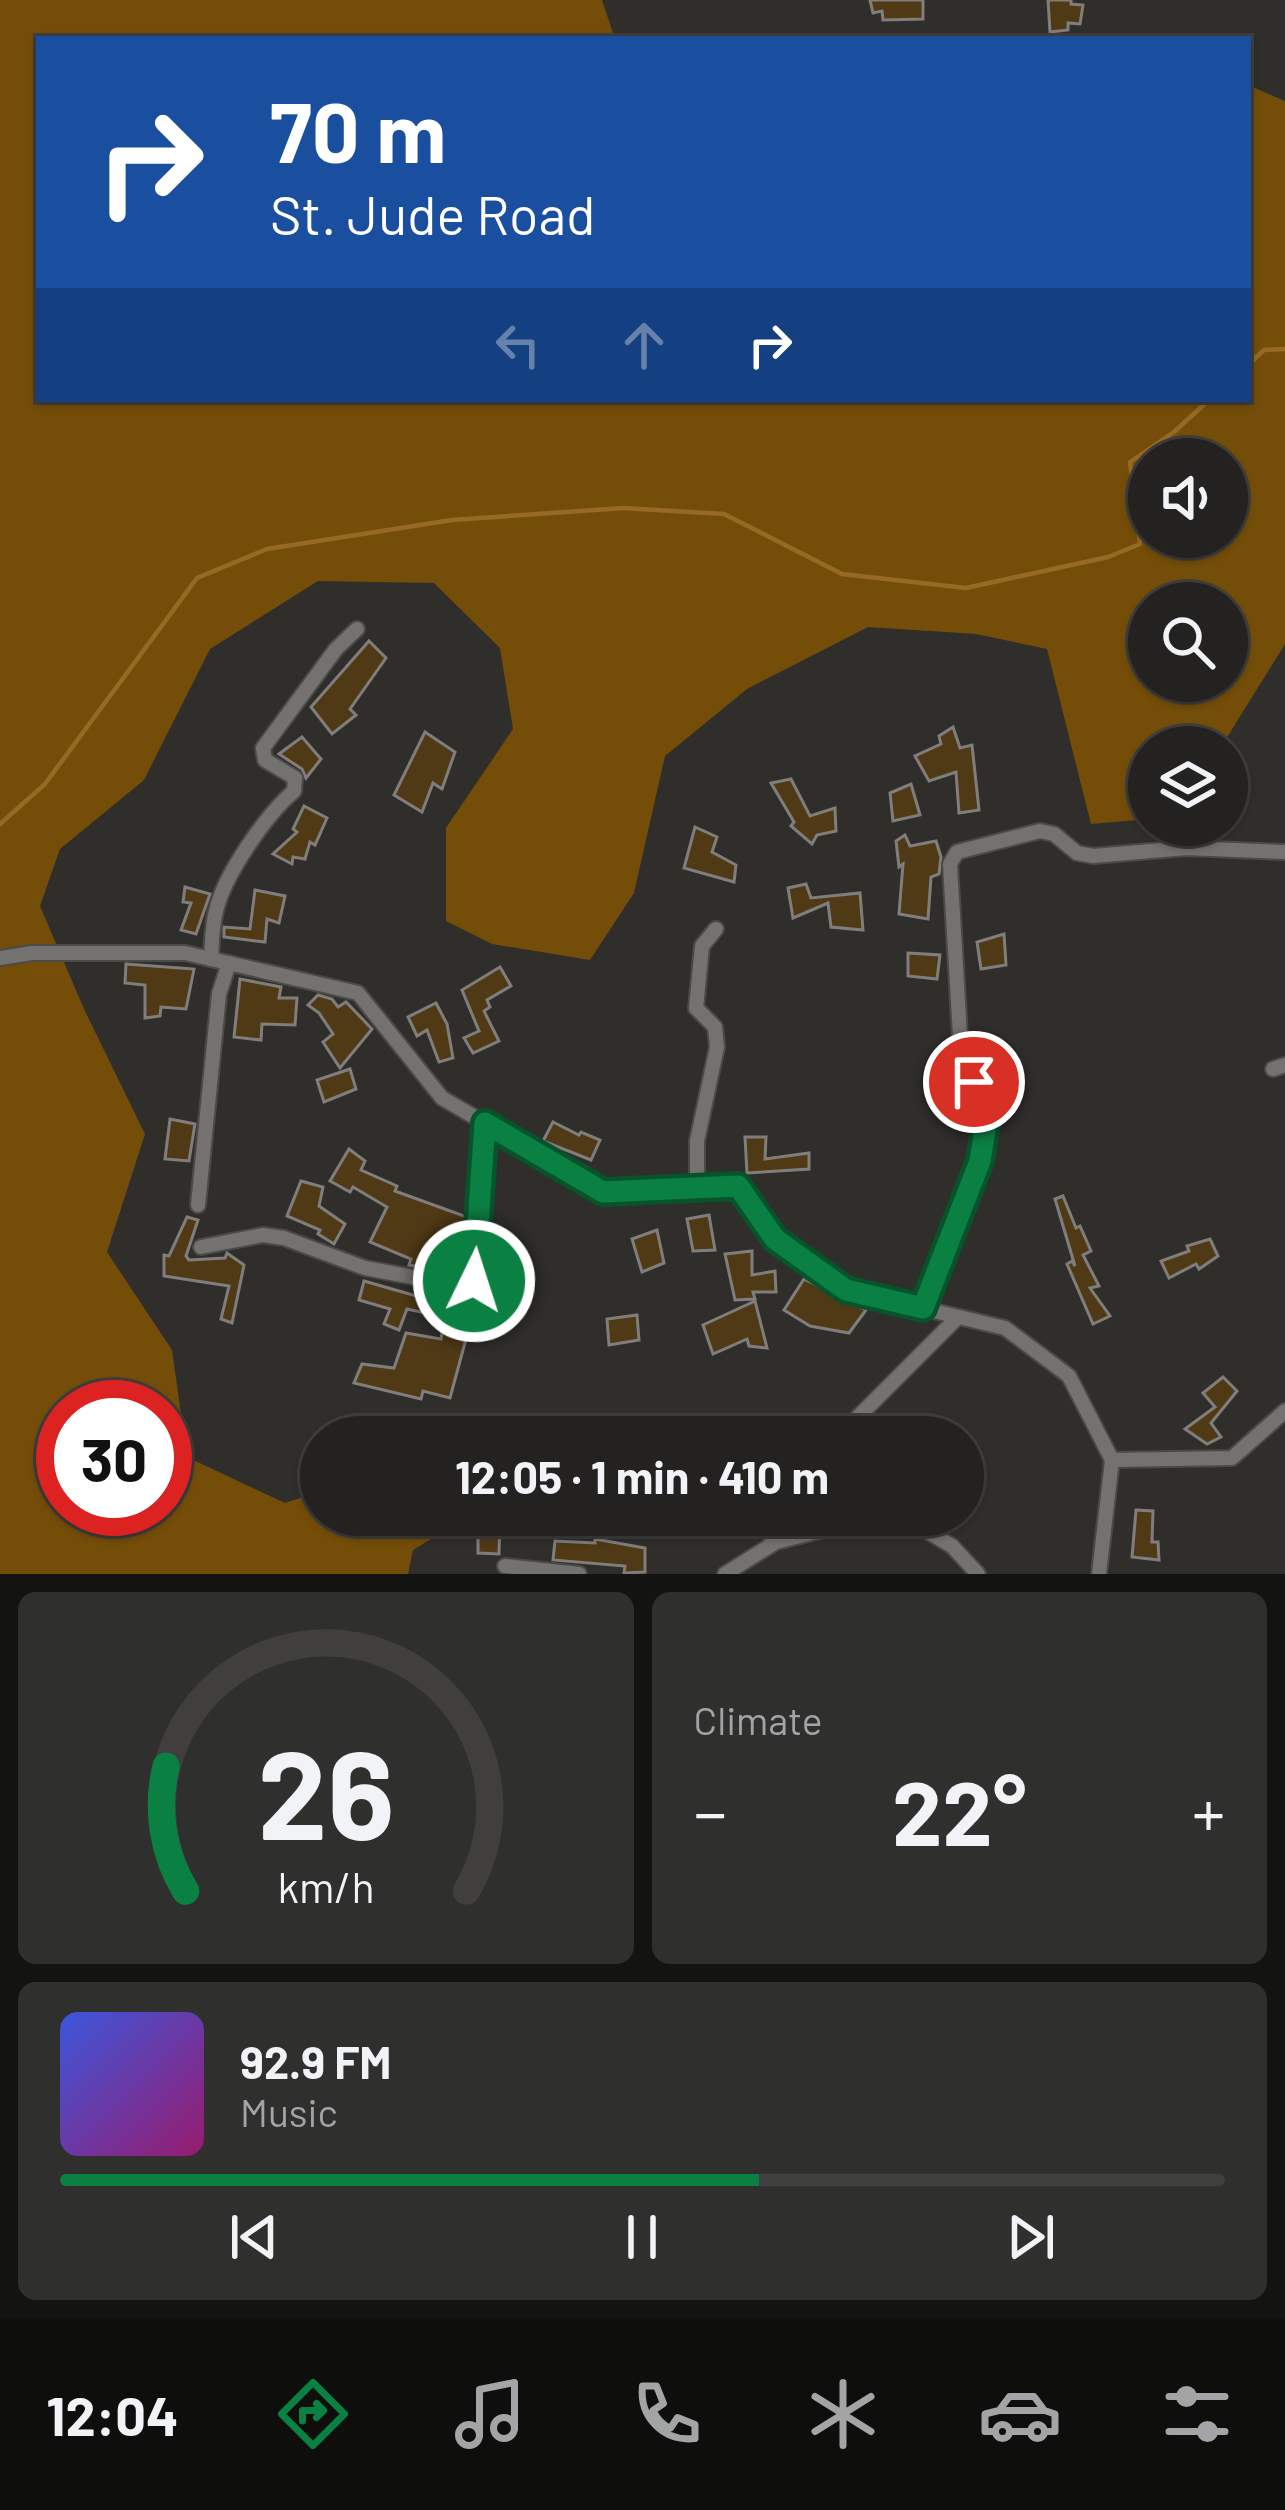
<!DOCTYPE html>
<meta charset="utf-8">
<style>
body{margin:0;font-family:Barlow,sans-serif;background:#2f2f2d;color:#f1f3f6;height:100vh;display:flex;flex-direction:column;font-size:45px;white-space:nowrap}
*{box-sizing:border-box;margin:0}
p{font-size:39px;color:#a3a4a5}
.icon{flex:none;width:66px;height:66px;fill:none;stroke:currentColor;stroke-width:2;stroke-linecap:round;stroke-linejoin:round}
.map{position:relative;height:1574px;overflow:hidden}
.details{display:flex;flex-direction:column;gap:18px;padding:18px;background:#131312;flex:1}
.details>*{flex:none}
.banner{position:absolute;left:36px;top:36px;width:1215px;height:366px;border-radius:0px;box-shadow:0 3px 9px #0004,0 0 0 3px #403f3e;background:#1a4fa0;color:#fff;overflow:hidden}
.tools{position:absolute;left:1128px;top:438px;display:grid;gap:24px}
.tools a{display:grid;place-items:center;width:120px;height:120px;border-radius:50%;background:#232220;box-shadow:0 3px 9px #0004,0 0 0 3px #403f3e;font-size:60px}
.speed{position:absolute;left:36px;top:1380px;display:flex;gap:24px;font-size:60px;font-weight:700;text-align:center}
.speed>*{display:grid;place-content:center;width:156px;height:156px;border-radius:50%;background:#232220;box-shadow:0 3px 9px #0004,0 0 0 3px #403f3e;line-height:1}
.speed .limit{border:18px solid #d22;background:#fff;color:#111}
.pin{position:absolute;display:grid;place-items:center;width:102px;height:102px;color:#fff;margin:-51px;border:6px solid #fff;border-radius:50%;box-shadow:0 3px 12px #0007}
.me{position:absolute;width:132px;margin:-66px;rotate:4deg;stroke-linejoin:round;filter:drop-shadow(0 0 9px #0008)}
.turn{display:flex;align-items:center;gap:42px;height:252px;padding:0 36px;font-size:54px}
.turn .icon{width:156px;height:156px;stroke-width:2.5}
.turn b{display:block;font-size:84px;line-height:102px}
.lanes{display:flex;align-items:center;height:114px;padding:0 36px;background:#0003;justify-content:center;gap:60px;direction:ltr}
.lanes .off{opacity:.35}
.big{font-size:90px;font-weight:700;line-height:1.1}
.details .card{flex:1;display:flex;flex-direction:column;justify-content:center;gap:18px;min-width:0;padding:0 42px;border-radius:18px;background:#2f2f2d}
.details .dial{align-items:center;gap:0}
.dial svg{height:312px;overflow:visible;fill:none;stroke:#403f3e;stroke-width:7;stroke-linecap:round;text-anchor:middle}
.dial text{fill:#f1f3f6;stroke:none}
.song{display:flex;align-items:center;gap:36px}
.cover{width:144px;height:144px;border-radius:18px;background:linear-gradient(135deg,hsl(230 70% 55%),hsl(320 70% 35%))}
.played{height:12px;border-radius:6px;background:linear-gradient(90deg,#0b8043 60%,#403f3e 60%)}
.keys{display:flex;justify-content:space-around;direction:ltr}
.heat{display:flex;justify-content:space-between;align-items:center;font-size:66px;direction:ltr}
.details .tiles{flex:1;display:grid;gap:18px;grid-template-columns:1fr 1fr}
.card:last-child{grid-column:span 2}
.trip{position:absolute;left:300px;top:1416px;width:684px;height:120px;border-radius:60px;background:#232220;box-shadow:0 3px 9px #0004,0 0 0 3px #403f3e;font-weight:700;line-height:120px;text-align:center}
.menu{display:flex;height:192px;justify-content:space-around;align-items:center;background:#0e0e0d;color:#a3a4a5}
.menu .icon{width:84px;height:84px}
.menu .selected{color:#0b8043}
.menu b{font-size:54px;color:#f1f3f6}
.map>svg:first-child{display:block}
.green{fill:#744e09;fill-rule:evenodd}
.lines{fill:none;stroke-linecap:round;stroke-linejoin:round}
.stream{stroke:#966a24;stroke-width:4.5}
.building{fill:#503915;stroke:#807e7c;stroke-width:3}
.minor-casing{stroke:#4b4a48;stroke-width:18}
.minor{stroke:#73726f;stroke-width:14}
.route-casing{stroke:#07532c;stroke-width:30}
.route{stroke:#0b8043;stroke-width:21}
</style>
<div class="map">
<svg width="1285" height="1574" viewBox="0 0 1285 1574">
<rect width="100%" height="100%" fill="#2f2e2b"/>
<path class="green" d="M0,0H602L615,39H39V399H1248V85L1285,101V644L1221,747H1149V819L1091,824L1047,649L976,634L868,627L747,689L665,756L634,893L590,960L492,944L446,921V828L513,729L500,648L434,583L318,581L210,649L144,780L60,849L40,906L84,1009L145,1134L107,1252L172,1350L187,1457L285,1503L321,1491V1515H470L413,1550L408,1574H0ZM1149,459H1227V537H1149ZM1149,603H1227V681H1149ZM63,1407H165V1509H63Z"/>
<g class="lines">
<g class="stream">
<path d="M1248,365L1264,350L1285,349"/>
<path d="M0,824L45,784L197,578L267,549L452,520L623,508L724,514L842,574L966,588L1108,557L1140,544L1130,462L1174,432L1210,399"/>
</g>
</g>
<g class="building">
<path d="M870,0H923V19L883,20L882,11L873,13Z"/>
<path d="M1048,0H1071V4L1083,5L1080,24L1068,23V30L1050,32Z"/>
<path d="M369,641L386,658L350,709L356,715L332,734L311,707Z"/>
<path d="M953,727L960,748L972,745L979,810L959,813L956,772L929,781L915,756L941,744L939,736Z"/>
<path d="M425,732L455,752L442,789L433,783L422,812L394,795Z"/>
<path d="M302,737L321,759L306,778L302,769L279,754Z"/>
<path d="M791,779L810,816L835,808L836,831L817,835L812,844L791,826L794,822L771,783Z"/>
<path d="M911,784L920,815L893,821L890,793Z"/>
<path d="M304,806L327,818L315,845L310,842L305,859L293,857L292,864L273,854L297,832L293,829Z"/>
<path d="M695,827L717,837L712,852L736,865L734,882L684,868Z"/>
<path d="M905,835L910,846L936,841L941,857L939,874L931,877L928,919L899,914L903,864L899,867L896,841Z"/>
<path d="M806,884L811,898L860,893L863,930L831,927L828,903L793,918L788,888Z"/>
<path d="M185,887L210,894L196,934L181,930L191,903L183,902Z"/>
<path d="M255,890L285,896L279,923L267,919L265,942L224,937V927L250,929Z"/>
<path d="M1004,934L1006,965L981,969L977,942Z"/>
<path d="M908,953L940,955L937,979L908,976Z"/>
<path d="M126,964L194,969L186,1009L161,1007L160,1016L145,1018V985L125,983Z"/>
<path d="M500,967L511,986L487,1000L490,1007L484,1011L499,1041L473,1053L464,1038L479,1031L462,990Z"/>
<path d="M240,979L281,987L279,998H297L295,1025L262,1024L261,1040L234,1037Z"/>
<path d="M318,995L332,999L338,1007L346,1002L372,1029L340,1068L323,1042L333,1034L319,1013L308,1005Z"/>
<path d="M436,1003L447,1024L453,1058L439,1062L427,1030L417,1036L408,1017Z"/>
<path d="M350,1069L356,1089L324,1102L317,1080Z"/>
<path d="M170,1119L195,1124L189,1161L165,1159Z"/>
<path d="M553,1122L579,1135L581,1132L600,1140L591,1160L543,1141Z"/>
<path d="M745,1137H766L765,1159L809,1153V1169L747,1173Z"/>
<path d="M349,1149L365,1161L361,1170L397,1186L395,1191L467,1217L466,1238L458,1256L464,1259L457,1274L409,1265L411,1259L370,1242L387,1207L353,1187L350,1192L330,1181Z"/>
<path d="M301,1181L323,1187L319,1206L345,1224L334,1244L318,1234L320,1230L287,1216Z"/>
<path d="M1063,1196L1076,1228L1080,1226L1091,1251L1083,1255L1099,1286L1090,1288L1110,1316L1093,1324L1067,1264L1072,1261L1075,1266L1055,1199Z"/>
<path d="M709,1215L715,1250L693,1251L687,1219Z"/>
<path d="M187,1217L198,1220L186,1256L189,1260L225,1258L227,1253L244,1265L232,1323L221,1319L229,1286L164,1276V1255L169,1256Z"/>
<path d="M657,1230L664,1263L642,1272L632,1239Z"/>
<path d="M1210,1239L1218,1256L1199,1269L1196,1264L1169,1278L1161,1261L1189,1251L1187,1246Z"/>
<path d="M752,1251V1275L775,1271L776,1292H753L755,1299L735,1300L725,1254Z"/>
<path d="M804,1279L866,1310L849,1333L810,1326L784,1310Z"/>
<path d="M364,1281L420,1297L421,1290L438,1293L435,1315L407,1309L399,1330L384,1324L390,1309L359,1300Z"/>
<path d="M755,1301L767,1348L749,1346L747,1339L713,1354L703,1325Z"/>
<path d="M637,1315L639,1340L609,1345L607,1319Z"/>
<path d="M406,1333L441,1339L442,1333L466,1339L450,1398L423,1391L421,1399L354,1383L362,1364L394,1368Z"/>
<path d="M1223,1377L1237,1391L1211,1423L1221,1437L1207,1444L1185,1429L1215,1407L1203,1393Z"/>
<path d="M1136,1510L1153,1511L1152,1542H1158L1159,1560L1132,1557Z"/>
<path d="M500,1515L499,1554L478,1553V1517Z"/>
<path d="M595,1539L645,1548V1572L624,1573L625,1566L553,1560L555,1541L595,1543Z"/>
</g>
<g class="lines">
<g class="minor-casing">
<g id="minor">
<path d="M0,958L32,953H185L358,993L442,1098L603,1192L738,1186L775,1239L846,1290L1005,1328L1069,1376L1112,1460L1099,1574"/>
<path d="M211,959C212,943 212,926 216,911C224,875 266,815 294,791L295,778L265,760L263,748L336,649L357,629"/>
<path d="M1273,1069L1285,1065"/>
<path d="M697,1188V1141L717,1047L715,1027L696,1008L702,946L716,929"/>
<path d="M198,1205L219,994L229,963"/>
<path d="M201,1247L263,1235L284,1238L365,1268L466,1287L474,1281L485,1123"/>
<path d="M923,1308L980,1161L988,1110L961,1053L950,864L957,852L1040,831L1054,834L1077,853L1093,856L1186,848L1285,852"/>
<path d="M677,1425L687,1437"/>
<path d="M838,1437L958,1317"/>
<path d="M1112,1460L1232,1458L1285,1411"/>
<path d="M753,1515L776,1542"/>
<path d="M505,1566L579,1574"/>
<path d="M725,1574L776,1542L867,1519L918,1526L952,1546L978,1574"/>
</g>
</g>
<use href="#minor" class="minor"/>
</g>
<g class="lines">
<g class="route-casing">
<path id="route" d="M474,1281L485,1123L603,1192L738,1186L775,1239L846,1290L923,1308L980,1161L988,1111L974,1082"/>
</g>
<use href="#route" class="route"/>
</g>
</svg>
<div class="tools">
<a><svg class="icon" aria-label="sound" viewBox="0 0 24 24"><path d="M4 9h4l5-4v14l-5-4H4zM17 9q2 3 0 6"/></svg></a>
<a><svg class="icon" aria-label="search" viewBox="0 0 24 24"><circle cx="10" cy="10" r="6"/><path d="M15 15l6 6"/></svg></a>
<a><svg class="icon" aria-label="layers" viewBox="0 0 24 24"><path d="M12 4l9 5-9 5-9-5zM3 14l9 5 9-5"/></svg></a>
</div>
<div class="speed"><div class="limit">30</div></div>
<div class="pin" style="left:974px;top:1082px;background:#d93025"><svg class="icon" aria-label="arrive" viewBox="0 0 24 24"><path d="M6 21V4h12l-3 4 3 4H6"/></svg></div>
<svg class="me" style="left:474px;top:1281px" viewBox="-20 -20 40 40"><circle r="17" fill="#0b8043" stroke="#fff" stroke-width="3"/><path d="M0-11L8 9 0 5-8 9z" fill="#fff"/></svg>
<div class="trip">12:05 · 1 min · 410 m</div>
<div class="banner">
<div class="turn"><svg class="icon" aria-label="right" viewBox="0 0 24 24"><path d="M7 20v-9h11M14 6l5 5-5 5"/></svg><div><b>70 m</b>St. Jude Road</div></div>
<div class="lanes"><svg class="icon off" aria-label="left" viewBox="0 0 24 24"><path d="M17 20v-9H6M10 6l-5 5 5 5"/></svg><svg class="icon off" aria-label="ahead" viewBox="0 0 24 24"><path d="M12 20V5M6 11l6-6 6 6"/></svg><svg class="icon" aria-label="right" viewBox="0 0 24 24"><path d="M7 20v-9h11M14 6l5 5-5 5"/></svg></div>
</div>
</div>
<section class="details">
<div class="tiles">
<div class="card dial"><svg viewBox="0 0 100 80">
<path d="M14 69A42 42 0 1 1 86 69"/>
<path d="M14 69A42 42 0 0 1 9 37" stroke="#0b8043"/>
<text x="50" y="56" font-size="32" font-weight="700">26</text>
<text x="50" y="72" font-size="11">km/h</text>
</svg></div>
<div class="card"><p>Climate</p>
<div class="heat"><a>−</a><b class="big">22°</b><a>+</a></div>
</div>
<div class="card">
<div class="song"><i class="cover"></i><div><b>92.9 FM</b><p>Music</p></div></div>
<div class="played"></div>
<div class="keys"><svg class="icon" aria-label="previous" viewBox="0 0 24 24"><path d="M18 5L8 12l10 7zM5 5v14"/></svg><svg class="icon" aria-label="pause" viewBox="0 0 24 24"><path d="M8 5v14M16 5v14"/></svg><svg class="icon" aria-label="next" viewBox="0 0 24 24"><path d="M6 5l10 7-10 7zM19 5v14"/></svg></div>
</div>
</div>
</section>
<nav class="menu">
<b>12:04</b>
<svg class="icon selected" aria-label="directions" viewBox="0 0 24 24"><path d="M12 3l9 9-9 9-9-9zM9 14v-3h6M13 9l2 2-2 2"/></svg>
<svg class="icon" aria-label="music" viewBox="0 0 24 24"><path d="M9 18V5l10-2v13"/><circle cx="6" cy="18" r="3"/><circle cx="16" cy="16" r="3"/></svg>
<svg class="icon" aria-label="phone" viewBox="0 0 24 24"><path d="M5 4h4l2 5-3 2q2 4 5 5l2-3 5 2v4C11 20 4 13 5 4z"/></svg>
<svg class="icon" aria-label="climate" viewBox="0 0 24 24"><path d="M12 3v18M4 7l16 10M4 17L20 7"/></svg>
<svg class="icon" aria-label="car" viewBox="0 0 24 24"><path d="M5 17H2v-5l4-1 3-4h7l3 4 3 1v5h-3M9 17h6M6 11h13"/><circle cx="7" cy="17" r="2"/><circle cx="17" cy="17" r="2"/></svg>
<svg class="icon" aria-label="filters" viewBox="0 0 24 24"><path d="M4 7h16M4 17h16"/><circle cx="9" cy="7" r="2"/><circle cx="15" cy="17" r="2"/></svg>
</nav>
